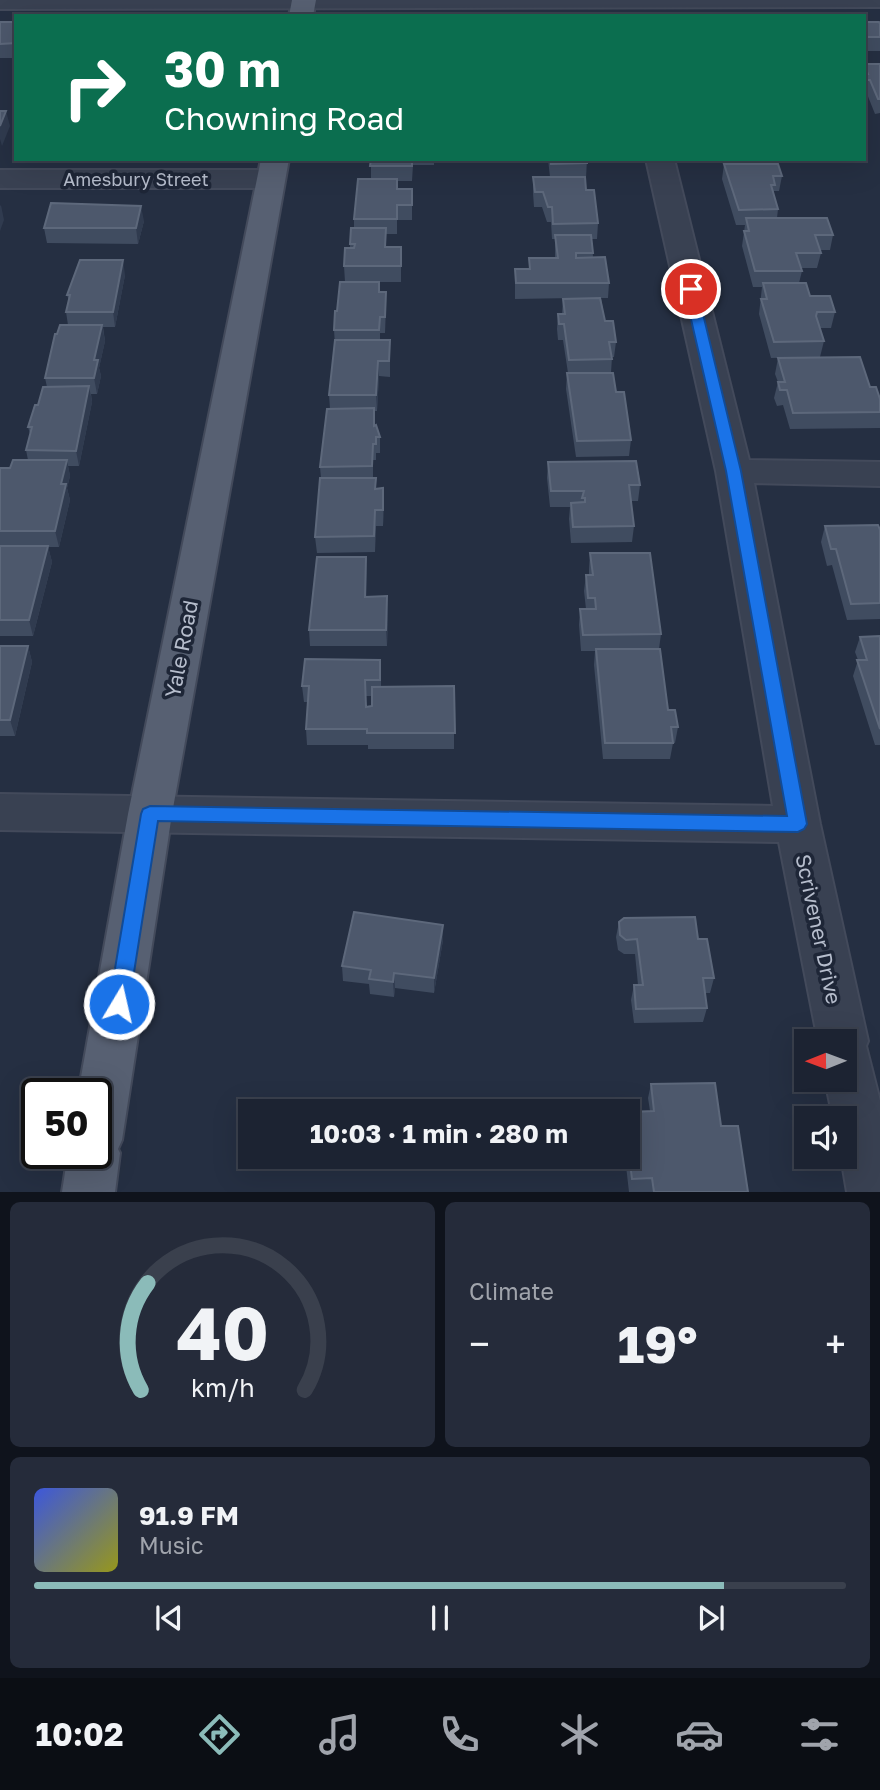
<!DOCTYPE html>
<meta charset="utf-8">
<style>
body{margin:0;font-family:"Golos Text",sans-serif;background:#252b3a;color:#f1f3f6;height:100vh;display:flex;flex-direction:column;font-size:26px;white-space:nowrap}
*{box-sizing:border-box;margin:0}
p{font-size:23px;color:#a0a4ac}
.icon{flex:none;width:38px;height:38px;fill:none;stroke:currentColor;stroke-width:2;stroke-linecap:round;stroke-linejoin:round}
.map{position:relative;height:1192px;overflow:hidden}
.sheet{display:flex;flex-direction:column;gap:10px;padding:10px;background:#0f131c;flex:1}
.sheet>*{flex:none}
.guide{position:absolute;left:14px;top:14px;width:852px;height:147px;border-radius:0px;box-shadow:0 7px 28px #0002,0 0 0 2px #3a404d;background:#0b6e4f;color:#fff;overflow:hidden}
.needle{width:46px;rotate:269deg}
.tools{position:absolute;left:794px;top:1029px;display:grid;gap:14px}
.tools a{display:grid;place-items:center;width:63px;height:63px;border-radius:0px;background:#1c2332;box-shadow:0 7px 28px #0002,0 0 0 2px #3a404d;font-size:35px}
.speed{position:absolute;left:21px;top:1078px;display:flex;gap:14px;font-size:35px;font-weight:700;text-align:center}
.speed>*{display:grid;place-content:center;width:91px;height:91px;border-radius:50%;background:#1c2332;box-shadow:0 7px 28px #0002,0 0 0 2px #3a404d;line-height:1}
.speed .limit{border:4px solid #111;border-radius:10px;background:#fff;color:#111}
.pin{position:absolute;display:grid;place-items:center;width:60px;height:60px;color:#fff;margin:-30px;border:4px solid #fff;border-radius:50%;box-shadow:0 2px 7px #0007}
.me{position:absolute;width:77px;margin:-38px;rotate:9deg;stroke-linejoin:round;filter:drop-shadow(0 0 5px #0008)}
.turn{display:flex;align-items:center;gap:24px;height:147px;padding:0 35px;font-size:32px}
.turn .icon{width:91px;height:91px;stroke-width:2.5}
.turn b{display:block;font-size:49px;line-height:60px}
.big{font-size:52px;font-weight:700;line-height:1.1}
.sheet .tile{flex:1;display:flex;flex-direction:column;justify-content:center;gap:10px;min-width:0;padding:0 24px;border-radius:10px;background:#252b3a}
.sheet .dial{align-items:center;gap:0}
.dial svg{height:182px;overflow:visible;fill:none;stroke:#3a404d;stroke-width:7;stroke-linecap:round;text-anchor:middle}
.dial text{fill:#f1f3f6;stroke:none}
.song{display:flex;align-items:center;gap:21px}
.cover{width:84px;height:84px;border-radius:10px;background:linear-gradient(135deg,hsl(230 70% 55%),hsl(60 70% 35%))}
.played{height:7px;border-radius:4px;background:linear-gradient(90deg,#8bbbb9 85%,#3a404d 85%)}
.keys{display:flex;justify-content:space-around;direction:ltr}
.heat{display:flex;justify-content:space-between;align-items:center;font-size:38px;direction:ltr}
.sheet .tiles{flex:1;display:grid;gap:10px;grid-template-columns:1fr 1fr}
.tile:last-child{grid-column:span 2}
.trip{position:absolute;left:238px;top:1099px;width:402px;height:70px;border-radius:0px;background:#1c2332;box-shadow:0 7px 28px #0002,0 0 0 2px #3a404d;font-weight:700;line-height:70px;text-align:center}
.tab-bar{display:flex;height:112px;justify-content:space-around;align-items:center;background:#0b0e14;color:#a0a4ac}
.tab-bar .icon{width:49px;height:49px}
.tab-bar .on{color:#8bbbb9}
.tab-bar b{font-size:32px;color:#f1f3f6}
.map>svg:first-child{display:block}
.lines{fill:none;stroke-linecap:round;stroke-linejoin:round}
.minor-casing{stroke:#434a5b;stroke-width:4}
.major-casing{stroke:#434a5b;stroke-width:4}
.minor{fill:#394152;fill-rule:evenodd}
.major{fill:#576072;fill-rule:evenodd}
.wall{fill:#404c60;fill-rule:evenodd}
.shaded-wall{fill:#303b4f}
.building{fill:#4d586c;stroke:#5d687b;stroke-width:2}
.route{fill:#1a73e8;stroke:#114b97;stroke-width:2}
.labels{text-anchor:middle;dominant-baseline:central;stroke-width:7;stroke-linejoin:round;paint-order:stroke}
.far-street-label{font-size:18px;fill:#b6bdcc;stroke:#1e2637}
.street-label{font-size:21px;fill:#b6bdcc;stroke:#1e2637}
</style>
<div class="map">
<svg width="880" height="1192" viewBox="0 0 880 1192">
<rect width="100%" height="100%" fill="#252f42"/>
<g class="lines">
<g class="minor-casing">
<g id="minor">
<path d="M0,0H880V7L0,9Z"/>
<path d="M646,159H674L749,460L880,462V486L754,483L820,824L868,1041L866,1046L880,1101V1192H847L841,1157H845V1118H833L825,1080H845V1041H818L779,842L0,830V794L773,806L716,471Z"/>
<path d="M0,170H271L281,173L285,179L281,185L271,188H0Z"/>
</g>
</g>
<g class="major-casing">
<g id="major">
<path d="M292,0H316L313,16H289Z"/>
<path d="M261,159H289L172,814L122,1140L118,1149L120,1153L115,1192H62L68,1153H96V1094H78L128,814Z"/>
</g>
</g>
<use href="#minor" class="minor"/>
<use href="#major" class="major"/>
</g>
<g class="wall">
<rect x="0" y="22" width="16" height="36"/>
<path d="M864,22L880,24V51H864Z"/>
<path d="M864,64H880V113L875,114L867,94H864Z"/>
<path d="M16,124V146L12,131Z"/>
<path d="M371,159H434V165H413L412,181H397V189H412V220H397V234H386V247H401V282H361H379L380,292L386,307L385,333H380V340L390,356V377L379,376L377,411H374L375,425L380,437V453H376V460H373V478H376V489L384,504L383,526H376L375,552L317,553L315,537L321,478L320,467L330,409L329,395L335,345L334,330L345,282L344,266L350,248V244L354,228V219L371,179Z"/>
<path d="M548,159H587L586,178H585L586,190L598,223L597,239H592L593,257L609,283L608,298H601L605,321L616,342L614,357H612L611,373L631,440L629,456L576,457L566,389L567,373H568L563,340H558L557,329L558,314H562L563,299L573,298L515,299V269H529V258H555V239H552L551,222H547L542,207H534L533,193V177H550Z"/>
<path d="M718,159H764L763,162L720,163Z"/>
<path d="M724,164L782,176L779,191H774V195L778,209L777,218L833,235L830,250H820L821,253L817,268H801L802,271L799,283L810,296L835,312L831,328H820L824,341L820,357L771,358L759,314L762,287H753L742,246L745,225H736L722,179Z"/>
<path d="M144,221L138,244L47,243L44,228Z"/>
<path d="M125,275L115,327H103L105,341L99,368L101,376L97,394H91L92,402L79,466H68L70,476L67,488L70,500L59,547H48L52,562L33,636H0V468H10L28,460L26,450L30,434L28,427L47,387L45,378L57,334L68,325L66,312L69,301L67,295Z"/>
<path d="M778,358L870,387L880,399V428L790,429L783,405L777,406L774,398L778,382L775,374Z"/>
<path d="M548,462L640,485L638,501H631L634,526L632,542L571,543L569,519L570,507H550L547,478Z"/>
<path d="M825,526L880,530V619L847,620L832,565L827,566L821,542Z"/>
<path d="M590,553L661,634L659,649L668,710L678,727L675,743H673L670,759H603L594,665L595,651H581L579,625L580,609H586L584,591L586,575H589V569Z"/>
<path d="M366,557V597L388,612L387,646H310L309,630Z"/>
<path d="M880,636V745H875L853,676L858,660L855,652L860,637Z"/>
<path d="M0,646H28L32,662L15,736H0Z"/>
<path d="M381,676V687L454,686V749H368V745H307L306,729L308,702H304L302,686ZM366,696H372V706L366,707Z"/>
<path d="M619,922L698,939L714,978L710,993H705L707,1008L703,1022L634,1023L631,1000L634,985H638L635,954H624L618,950L616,937Z"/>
<path d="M443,940L434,993L395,988L394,997L370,994L369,984L343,981L342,966Z"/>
<path d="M651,1084L721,1126L748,1192H629L625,1157H628V1112L650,1111L648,1098Z"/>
</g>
<g class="shaded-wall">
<path d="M6,111L10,126L2,146L0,139V126Z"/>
<path d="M1,205L4,220L0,231V206Z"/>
<path d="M141,206L144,221L138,244L136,228Z"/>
<path d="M123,260L125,275L115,327L113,312Z"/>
<path d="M102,325L105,341L99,368L101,376L97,394L94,378V360Z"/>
<path d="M378,361L379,376L377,411L376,395Z"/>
<path d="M89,386L92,402L79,466L76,451Z"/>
<path d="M67,460L70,476L67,488L70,500L59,547L55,531L61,484Z"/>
<path d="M383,488L384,504L383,526Z"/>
<path d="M48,546L52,562L33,636L29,620Z"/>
<path d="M366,557L367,573L366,613L365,597Z"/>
<path d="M387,596L388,612L387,646L386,630Z"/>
<path d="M28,646L32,662L15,736L10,720Z"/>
<path d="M443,925V940L434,993V978Z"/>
<path d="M394,973L395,988L394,997L393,982Z"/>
</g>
<g class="building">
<path d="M0,22H16V43L0,44Z"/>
<path d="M864,22H879L880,24V37H864Z"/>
<path d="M864,64H880V99H878L870,80H865L864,74H868Z"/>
<path d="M0,111H6L0,126Z"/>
<path d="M371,159H412V166H370Z"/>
<path d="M551,159H587V163L551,164Z"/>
<path d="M724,164H778L782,176H773L775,185H771L778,209L739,210Z"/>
<path d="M533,177H585L586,190H594L598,223L553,224L552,207H548L543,192H535Z"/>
<path d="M358,179H397V189H412V205H397V219H354Z"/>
<path d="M51,203L141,206L136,228H44Z"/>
<path d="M746,218H827L833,235H815L821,253H796L802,271H755L744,231H749Z"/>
<path d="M351,228H386L385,247H401V266H344L345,248H354L355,244H350Z"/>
<path d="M555,235H591L593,253H576V258L605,257L609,283H516L515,269H530L529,258H558Z"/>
<path d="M80,260H123L113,312H66L70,295H67Z"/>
<path d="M340,282H379V292H386L385,317H380L379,330H334L335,311H337Z"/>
<path d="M763,283H806L810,296H830L835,312H817L816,316L824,341L774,342L761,299H767Z"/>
<path d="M600,298L605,321H613L616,342H609L612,359L569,360L564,324H559L558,314H565L563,299Z"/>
<path d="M60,325H102L94,360H98L94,378H45L55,334H57Z"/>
<path d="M335,340H390L389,361H378L376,395H329Z"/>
<path d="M860,357L870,387H876L880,399V412L793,413L787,390H780L778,382H785L778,358Z"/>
<path d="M567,373H613L616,392H624L631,440L577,441Z"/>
<path d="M89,386L76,451L26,450L32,427H28L35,405H38L43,387Z"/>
<path d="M374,408V426L376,425L380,437H376V444H373L372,466L320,467L327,409Z"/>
<path d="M13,460H67L61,484H66L55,531H0V468H10Z"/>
<path d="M636,461L640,485H629L634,526L573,527L571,503L585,502V498H582L584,491H551L548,462Z"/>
<path d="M320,478H376L375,489L383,488V510H375L374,536L315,537Z"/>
<path d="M878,525L880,530V603L851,604L836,549H831L825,526Z"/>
<path d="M0,546H48L29,620H0Z"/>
<path d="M590,553H650L661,634L583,635L580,609H596L595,598H588L586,575H593Z"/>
<path d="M317,557H366L365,597L387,596L386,630H309Z"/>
<path d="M880,636V729L857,660H867L860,637Z"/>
<path d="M0,646H28L10,720H0Z"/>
<path d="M596,649H660L668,710H675L678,727H671L673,743H605Z"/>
<path d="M305,659L380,660V680H365L366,707L372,706V687L454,686L455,733H367V729H306L309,686H302Z"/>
<path d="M354,912L443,925L434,978L394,973L393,982L369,979L371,970L342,966Z"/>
<path d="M695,917L698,939H707L714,978H703L707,1008L636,1009L634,985H643L637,939L626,940L620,935L619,922L624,918Z"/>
<path d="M715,1083L721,1126H738L748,1192H654L652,1178L632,1179L628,1146V1112L654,1111L651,1084Z"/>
</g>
<path class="route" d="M691,285L697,289L741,471L807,824L804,829L798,832L158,821L129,1004L126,1010L119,1013L112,1010L109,1004L141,814L143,809L150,806L787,816L726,471L684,289Z"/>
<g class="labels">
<g class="far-street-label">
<text x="136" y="179">Amesbury Street</text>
</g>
<g class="street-label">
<text transform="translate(181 649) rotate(-79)">Yale Road</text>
<text transform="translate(819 929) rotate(78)">Scrivener Drive</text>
</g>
</g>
</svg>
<div class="tools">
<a><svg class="needle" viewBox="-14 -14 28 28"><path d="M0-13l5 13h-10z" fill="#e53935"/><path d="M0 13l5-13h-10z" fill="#a0a4ac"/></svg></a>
<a><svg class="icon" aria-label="sound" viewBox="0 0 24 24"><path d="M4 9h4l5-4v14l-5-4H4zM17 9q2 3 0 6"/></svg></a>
</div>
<div class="speed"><div class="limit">50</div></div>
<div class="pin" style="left:691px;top:289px;background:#d93025"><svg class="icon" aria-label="arrive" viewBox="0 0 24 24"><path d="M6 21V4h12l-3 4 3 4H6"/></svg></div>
<svg class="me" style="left:119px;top:1004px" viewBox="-20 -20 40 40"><circle r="17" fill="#1a73e8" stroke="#fff" stroke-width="3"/><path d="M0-11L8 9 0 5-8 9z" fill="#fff"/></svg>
<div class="trip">10:03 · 1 min · 280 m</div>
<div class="guide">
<div class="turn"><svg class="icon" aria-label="right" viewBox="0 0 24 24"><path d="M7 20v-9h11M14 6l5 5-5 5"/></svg><div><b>30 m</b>Chowning Road</div></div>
</div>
</div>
<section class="sheet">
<div class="tiles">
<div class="tile dial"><svg viewBox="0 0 100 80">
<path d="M14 69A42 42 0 1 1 86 69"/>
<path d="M14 69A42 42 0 0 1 17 22" stroke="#8bbbb9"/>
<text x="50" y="56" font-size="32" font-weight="700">40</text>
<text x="50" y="72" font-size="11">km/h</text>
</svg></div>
<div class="tile"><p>Climate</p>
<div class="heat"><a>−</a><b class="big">19°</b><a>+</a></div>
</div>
<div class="tile">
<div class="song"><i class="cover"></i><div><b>91.9 FM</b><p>Music</p></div></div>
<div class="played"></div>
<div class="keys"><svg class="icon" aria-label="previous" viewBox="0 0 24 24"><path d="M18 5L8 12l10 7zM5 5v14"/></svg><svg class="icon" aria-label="pause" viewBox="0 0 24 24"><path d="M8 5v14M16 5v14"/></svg><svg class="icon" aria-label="next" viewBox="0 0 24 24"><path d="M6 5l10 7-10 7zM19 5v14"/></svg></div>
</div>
</div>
</section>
<nav class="tab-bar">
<b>10:02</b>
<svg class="icon on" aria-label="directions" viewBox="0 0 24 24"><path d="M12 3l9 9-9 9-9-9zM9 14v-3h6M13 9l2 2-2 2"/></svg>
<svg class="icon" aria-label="music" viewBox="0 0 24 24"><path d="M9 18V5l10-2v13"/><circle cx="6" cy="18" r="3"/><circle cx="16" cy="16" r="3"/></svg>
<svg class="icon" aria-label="phone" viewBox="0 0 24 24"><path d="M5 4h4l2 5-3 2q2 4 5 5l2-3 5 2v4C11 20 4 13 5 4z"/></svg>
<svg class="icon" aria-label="climate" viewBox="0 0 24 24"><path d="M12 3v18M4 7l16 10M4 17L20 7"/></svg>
<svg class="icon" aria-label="car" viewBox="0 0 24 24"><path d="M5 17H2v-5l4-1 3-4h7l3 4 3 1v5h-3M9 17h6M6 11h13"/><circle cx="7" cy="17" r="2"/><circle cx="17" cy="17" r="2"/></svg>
<svg class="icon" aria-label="filters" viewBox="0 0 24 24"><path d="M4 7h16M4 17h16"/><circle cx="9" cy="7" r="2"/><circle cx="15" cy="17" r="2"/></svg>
</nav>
